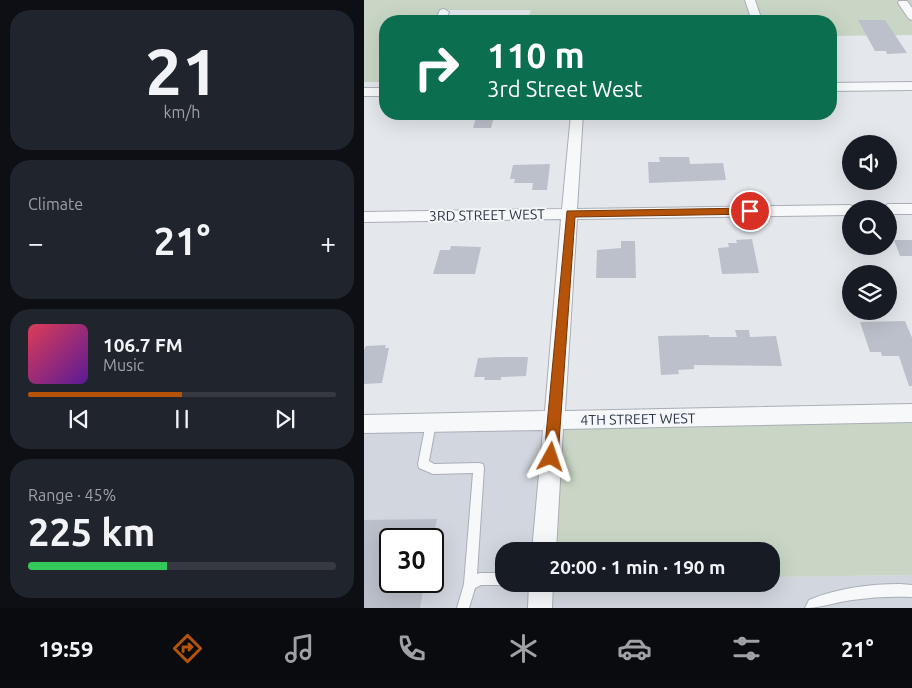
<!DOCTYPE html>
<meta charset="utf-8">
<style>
body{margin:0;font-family:Ubuntu,sans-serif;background:#20242c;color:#f1f3f6;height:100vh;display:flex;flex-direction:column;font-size:19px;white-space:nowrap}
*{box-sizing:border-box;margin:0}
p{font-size:16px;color:#9ea1a6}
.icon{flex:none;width:28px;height:28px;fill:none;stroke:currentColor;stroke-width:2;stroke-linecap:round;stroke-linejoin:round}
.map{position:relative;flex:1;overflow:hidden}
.details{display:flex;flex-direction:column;gap:10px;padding:10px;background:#0d0f14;width:364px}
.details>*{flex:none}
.hud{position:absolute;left:15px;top:15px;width:458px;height:105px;border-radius:20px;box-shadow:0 5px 20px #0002;background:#0b6e4f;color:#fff;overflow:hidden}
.buttons{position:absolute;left:478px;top:135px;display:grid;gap:10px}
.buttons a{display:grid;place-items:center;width:55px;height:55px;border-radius:50%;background:#171b24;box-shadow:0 5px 20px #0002;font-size:25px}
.speed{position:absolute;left:15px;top:528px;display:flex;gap:10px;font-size:25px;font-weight:700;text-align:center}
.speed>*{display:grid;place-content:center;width:65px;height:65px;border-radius:50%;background:#171b24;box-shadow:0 5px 20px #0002;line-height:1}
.speed .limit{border:2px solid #111;border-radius:8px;background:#fff;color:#111}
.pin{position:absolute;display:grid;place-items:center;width:42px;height:42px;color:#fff;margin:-21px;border:2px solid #fff;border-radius:50%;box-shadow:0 1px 5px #0007}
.me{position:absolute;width:55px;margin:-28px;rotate:5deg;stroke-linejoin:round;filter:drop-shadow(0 0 4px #0008)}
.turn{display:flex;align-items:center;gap:18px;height:105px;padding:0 25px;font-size:22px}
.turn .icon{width:65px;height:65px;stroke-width:2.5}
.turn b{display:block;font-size:35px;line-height:42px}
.big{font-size:38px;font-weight:600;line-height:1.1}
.details .card{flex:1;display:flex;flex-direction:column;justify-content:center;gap:8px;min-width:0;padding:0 18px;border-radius:20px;background:#20242c}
.details .dial{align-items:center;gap:0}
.dial b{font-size:65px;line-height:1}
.song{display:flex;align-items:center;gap:15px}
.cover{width:60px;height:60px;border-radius:8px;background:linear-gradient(135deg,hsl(350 70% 55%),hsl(270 70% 35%))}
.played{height:5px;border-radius:2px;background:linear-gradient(90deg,#b45309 50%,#363941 50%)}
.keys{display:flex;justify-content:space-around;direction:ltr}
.heat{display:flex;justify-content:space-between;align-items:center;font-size:28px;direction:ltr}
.charge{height:8px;border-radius:4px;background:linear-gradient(90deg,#34c759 45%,#363941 0)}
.trip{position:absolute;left:131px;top:542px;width:285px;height:50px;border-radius:20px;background:#171b24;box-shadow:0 5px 20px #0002;font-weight:600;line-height:50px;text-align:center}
.dock{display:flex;height:80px;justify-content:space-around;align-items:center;background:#090b0e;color:#9ea1a6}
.dock .icon{width:35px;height:35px}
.dock .on{color:#b45309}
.dock b{font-size:22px;color:#f1f3f6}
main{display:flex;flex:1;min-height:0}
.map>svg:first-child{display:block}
.built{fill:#d2d6de;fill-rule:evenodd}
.green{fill:#c9d6c5}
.building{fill:#bbc0ca}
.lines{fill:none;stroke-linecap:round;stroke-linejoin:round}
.lane-casing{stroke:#a9aeb7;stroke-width:2}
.street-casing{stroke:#a9aeb7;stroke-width:2}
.lane{fill:#f7f8fa;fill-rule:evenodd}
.street{fill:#f7f8fa;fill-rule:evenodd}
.route{fill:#b45309;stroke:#753606}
.labels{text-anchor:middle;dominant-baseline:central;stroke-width:4;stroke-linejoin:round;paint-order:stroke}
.street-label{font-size:14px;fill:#2b3445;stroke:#f4f6f9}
</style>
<main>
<section class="details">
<div class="card dial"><b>21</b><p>km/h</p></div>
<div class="card"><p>Climate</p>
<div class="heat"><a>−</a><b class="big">21°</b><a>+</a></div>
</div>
<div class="card">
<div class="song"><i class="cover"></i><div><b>106.7 FM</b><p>Music</p></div></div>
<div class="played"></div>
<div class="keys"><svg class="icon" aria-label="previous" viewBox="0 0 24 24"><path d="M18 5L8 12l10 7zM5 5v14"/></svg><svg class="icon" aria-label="pause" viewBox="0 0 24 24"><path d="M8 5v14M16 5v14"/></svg><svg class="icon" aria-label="next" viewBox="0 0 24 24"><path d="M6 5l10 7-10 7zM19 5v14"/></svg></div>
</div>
<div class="card"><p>Range · 45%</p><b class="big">225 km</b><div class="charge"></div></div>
</section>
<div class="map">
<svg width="549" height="608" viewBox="0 0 549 608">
<rect width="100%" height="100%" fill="#e4e7ec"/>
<path class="built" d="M190,423L178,551H140V584H408V577L548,575V608H0V427ZM26,539H69V581H26Z"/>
<g class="green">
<path d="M0,0H548V35L466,36V21H163L167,10H76L69,21H21V82H0Z"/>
<path d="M548,413V575L408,577V551H178L190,423Z"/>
</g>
<g class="building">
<path d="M494,20H521L543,53L523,54L522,51H511Z"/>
<path d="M113,114H131L127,128H109Z"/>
<path d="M295,157H325L326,164L359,163L362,180L285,183L284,162H296Z"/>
<path d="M186,164L183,190H168L169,183H150L151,179H146L149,165Z"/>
<path d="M388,239L395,273L358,274L354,248L365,247L364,243H373L372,240Z"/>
<path d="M530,240H549V256H536Z"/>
<path d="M257,241H271L272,278H232L233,250L257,248Z"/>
<path d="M87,246L117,247L111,274H69L76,250H86Z"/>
<path d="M541,321L549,340V386H545L535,356H518L517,352H506L496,322Z"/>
<path d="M371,330H385L386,337L412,336L418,366L330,365V369L314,370L315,374L297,375L294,336L345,335V337H373Z"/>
<path d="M22,345L21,348H25L18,383L0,384V350L2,346Z"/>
<path d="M137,357H164L162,376L137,377V380H120L121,377H110L114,358Z"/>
<path d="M73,519L69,539H26V581H61L56,608H0V520Z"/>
</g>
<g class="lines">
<g class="lane-casing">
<g id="lane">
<path d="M67,418L71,420L72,423L65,461L70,464L115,463L119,464L120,468L113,574L116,573H140V584H143L140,585H117L111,588L105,608H93L100,584L109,473L69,474L55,468L54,464L62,423L63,420Z"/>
<path d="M536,584L549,585V597C528,596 508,597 488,600C472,602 457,608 441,608L445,600C474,588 505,584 536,584Z"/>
</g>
</g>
<g class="street-casing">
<g id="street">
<path d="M381,0H391L398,21H388Z"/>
<path d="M535,1H543L549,9V20L545,19L534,3Z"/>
<path d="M80,9L85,12L81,21H71L76,10Z"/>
<path d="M549,82V90L466,91V83Z"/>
<rect x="0" y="88" width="21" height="8"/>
<path d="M207,114H219L213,209L486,205L493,209H486V215L213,219L201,411L549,404V422L199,429L192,551H168L179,430L0,433V415L181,411L197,219L0,222V212L198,209Z"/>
<path d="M524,204H549V214H524V209H517Z"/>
<path d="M165,584H189L188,608H164Z"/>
</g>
</g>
<use href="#lane" class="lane"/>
<use href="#street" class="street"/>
</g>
<path class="route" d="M386,208L391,211L390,214L211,217L194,457L192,461L187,463L182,461L180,457L203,211Z"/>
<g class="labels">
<g class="street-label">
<text transform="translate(123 215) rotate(-1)">3RD STREET WEST</text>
<text transform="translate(274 419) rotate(-1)">4TH STREET WEST</text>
</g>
</g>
</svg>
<div class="buttons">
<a><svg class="icon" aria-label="sound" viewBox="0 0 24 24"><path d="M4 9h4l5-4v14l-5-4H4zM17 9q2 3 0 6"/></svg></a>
<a><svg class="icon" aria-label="search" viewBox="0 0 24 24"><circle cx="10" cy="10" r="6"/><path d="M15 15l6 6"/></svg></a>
<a><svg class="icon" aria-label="layers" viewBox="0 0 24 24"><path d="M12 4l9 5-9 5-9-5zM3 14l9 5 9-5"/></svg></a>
</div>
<div class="speed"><div class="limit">30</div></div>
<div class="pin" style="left:386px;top:211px;background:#d93025"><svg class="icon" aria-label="arrive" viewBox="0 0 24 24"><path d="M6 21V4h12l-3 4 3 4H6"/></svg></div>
<svg class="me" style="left:187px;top:457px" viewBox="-20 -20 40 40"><path d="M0-17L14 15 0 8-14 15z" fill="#b45309" stroke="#fff" stroke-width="4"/></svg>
<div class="trip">20:00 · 1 min · 190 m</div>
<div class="hud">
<div class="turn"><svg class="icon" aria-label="right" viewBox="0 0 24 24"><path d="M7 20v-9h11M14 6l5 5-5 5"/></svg><div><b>110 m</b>3rd Street West</div></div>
</div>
</div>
</main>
<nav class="dock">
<b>19:59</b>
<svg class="icon on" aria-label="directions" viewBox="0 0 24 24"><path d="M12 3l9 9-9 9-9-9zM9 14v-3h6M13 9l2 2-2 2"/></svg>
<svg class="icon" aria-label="music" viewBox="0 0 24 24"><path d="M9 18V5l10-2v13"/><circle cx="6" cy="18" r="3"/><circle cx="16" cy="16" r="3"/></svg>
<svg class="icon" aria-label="phone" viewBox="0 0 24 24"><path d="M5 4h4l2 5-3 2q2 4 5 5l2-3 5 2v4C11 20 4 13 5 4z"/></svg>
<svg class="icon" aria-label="climate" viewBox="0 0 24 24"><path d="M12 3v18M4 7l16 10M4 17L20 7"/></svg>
<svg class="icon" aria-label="car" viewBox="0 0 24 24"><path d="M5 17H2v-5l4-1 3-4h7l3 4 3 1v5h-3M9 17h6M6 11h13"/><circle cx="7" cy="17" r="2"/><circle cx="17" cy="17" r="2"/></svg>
<svg class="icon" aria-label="filters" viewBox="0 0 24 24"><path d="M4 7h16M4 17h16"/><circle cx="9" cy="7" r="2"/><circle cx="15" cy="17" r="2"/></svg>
<b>21°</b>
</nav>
